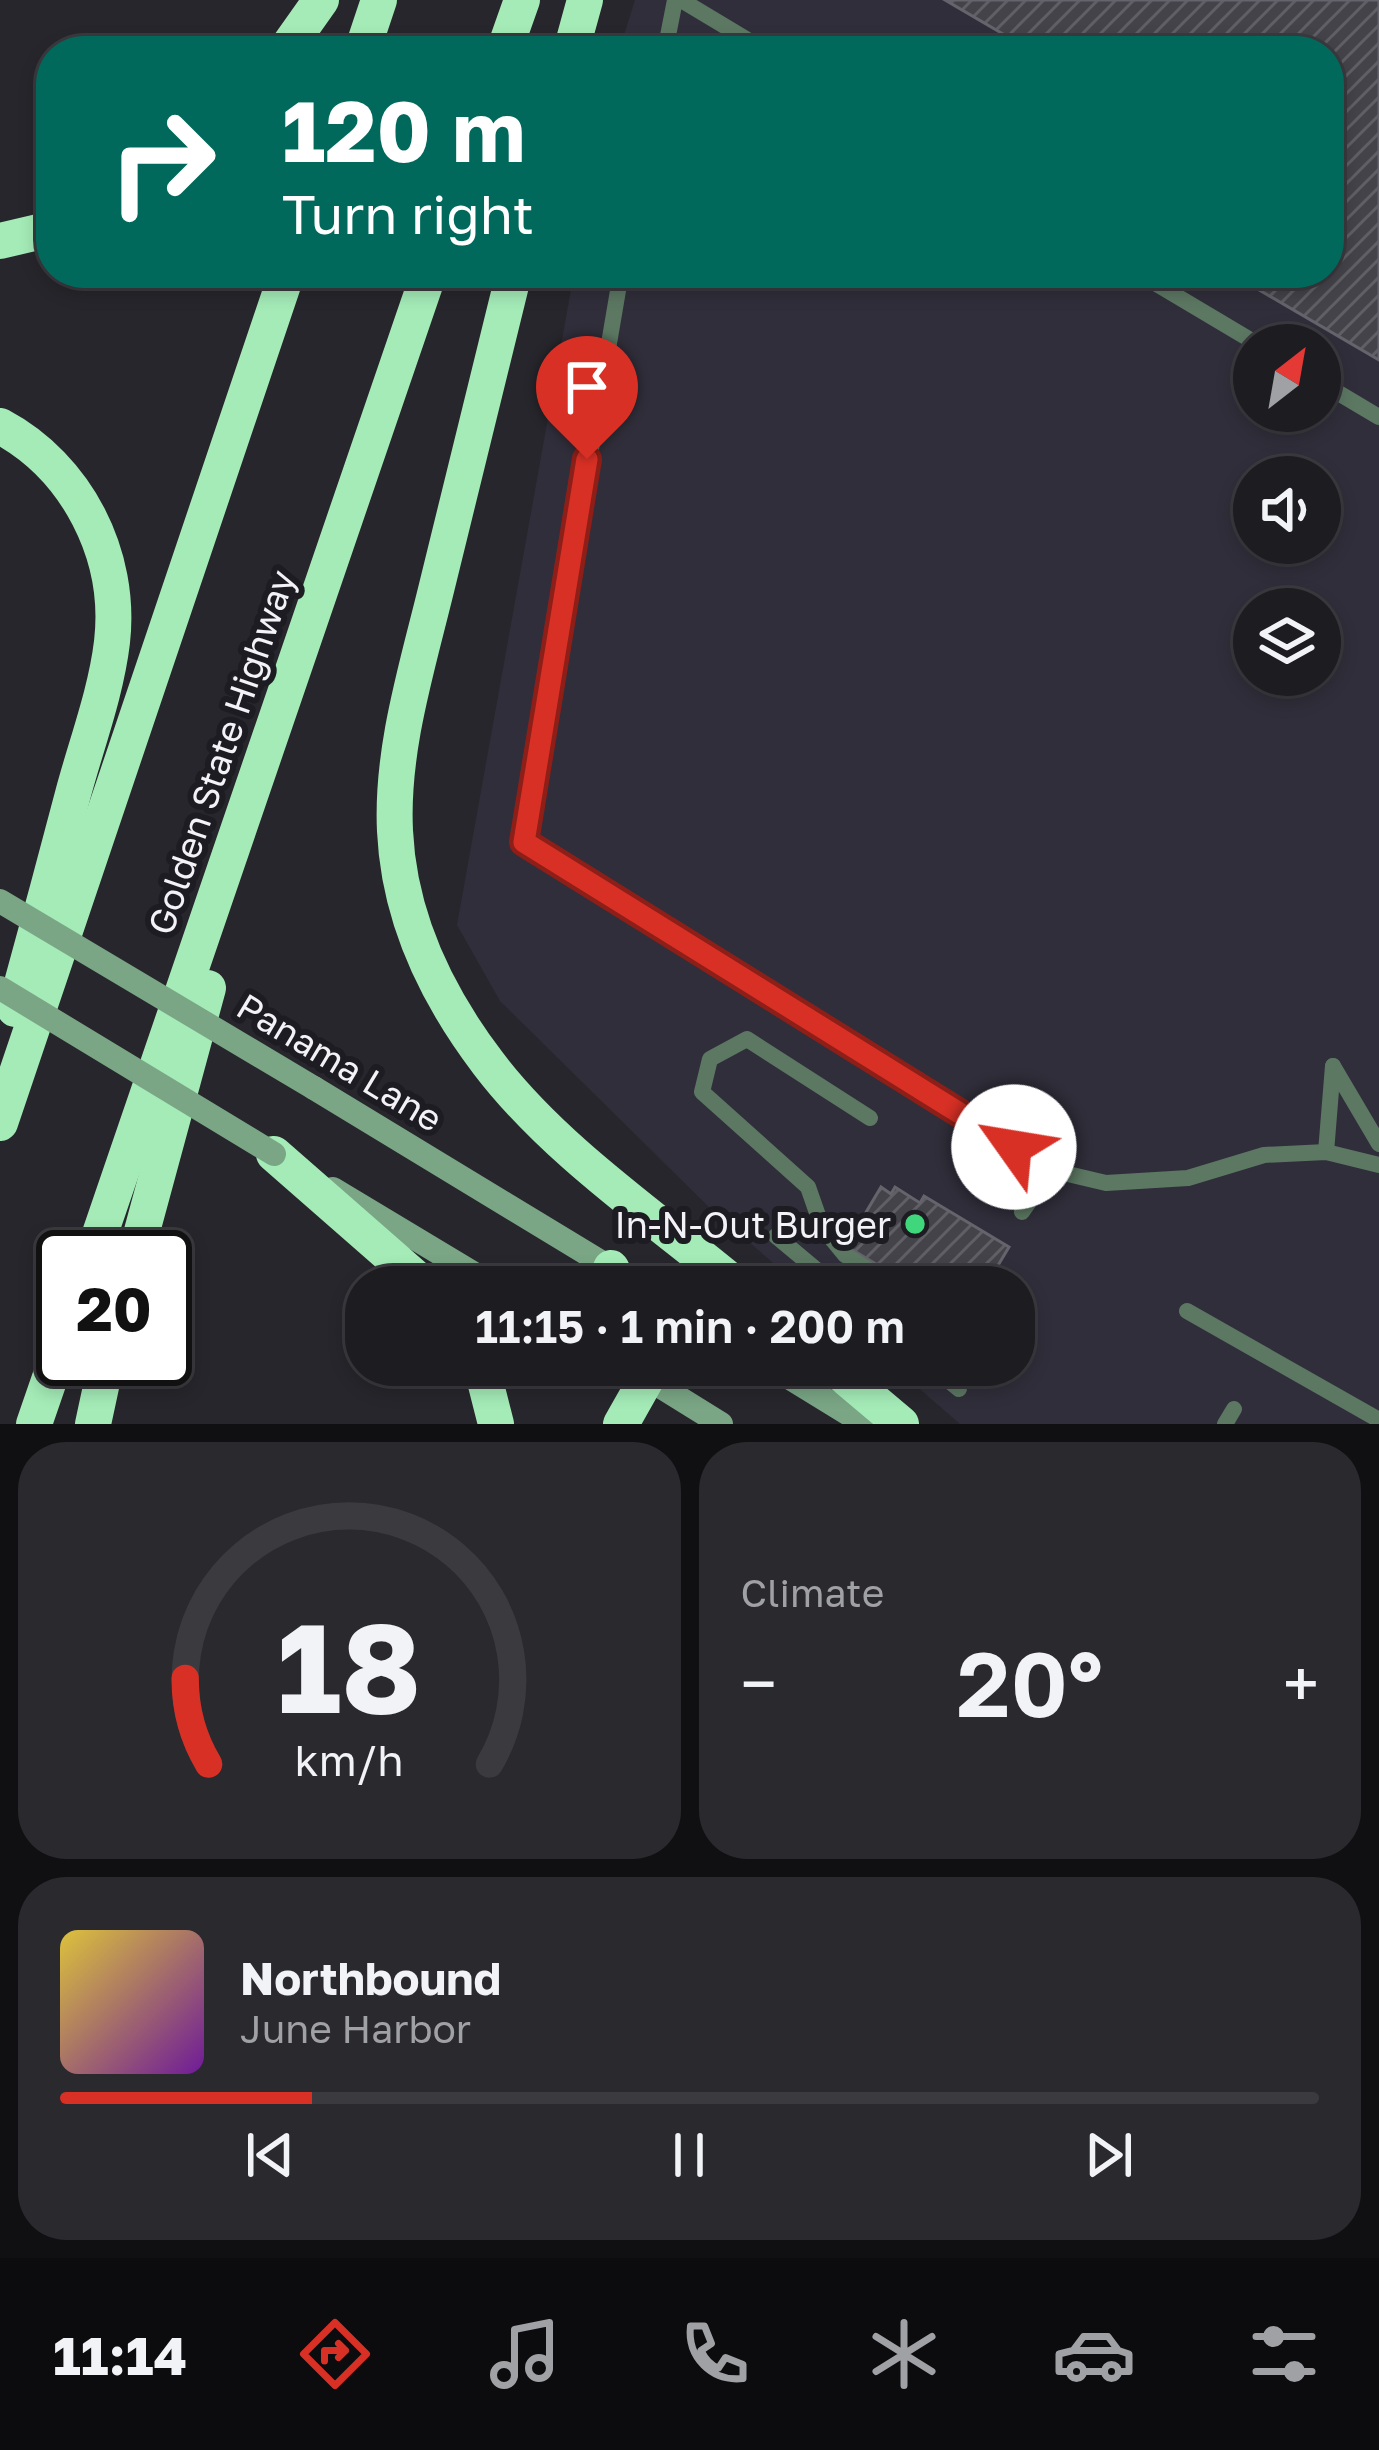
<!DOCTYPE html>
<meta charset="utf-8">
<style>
body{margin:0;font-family:"Golos Text",sans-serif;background:#2a292e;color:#f1f3f6;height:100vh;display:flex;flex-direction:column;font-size:45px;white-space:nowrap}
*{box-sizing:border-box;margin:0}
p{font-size:39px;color:#a0a1a5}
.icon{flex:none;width:66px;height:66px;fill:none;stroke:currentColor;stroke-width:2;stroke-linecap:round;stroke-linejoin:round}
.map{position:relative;height:1424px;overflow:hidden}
.panel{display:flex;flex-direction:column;gap:18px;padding:18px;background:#100f12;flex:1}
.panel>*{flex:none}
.hud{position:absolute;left:36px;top:36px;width:1308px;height:252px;border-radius:48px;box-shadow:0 6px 18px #0003,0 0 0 3px #3b3a3f;background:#00695c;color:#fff;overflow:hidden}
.needle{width:78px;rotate:31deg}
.controls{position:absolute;left:1233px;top:324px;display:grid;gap:24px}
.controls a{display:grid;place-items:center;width:108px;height:108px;border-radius:50%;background:#1d1c21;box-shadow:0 6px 18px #0003,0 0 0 3px #3b3a3f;font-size:60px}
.speed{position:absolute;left:36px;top:1230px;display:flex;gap:24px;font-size:60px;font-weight:700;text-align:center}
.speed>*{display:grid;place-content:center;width:156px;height:156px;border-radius:50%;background:#1d1c21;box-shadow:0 6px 18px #0003,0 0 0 3px #3b3a3f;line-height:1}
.speed .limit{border:6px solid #111;border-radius:18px;background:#fff;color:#111}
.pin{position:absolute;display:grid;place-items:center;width:102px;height:102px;color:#fff;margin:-123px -51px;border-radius:50% 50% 50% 0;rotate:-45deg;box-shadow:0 0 12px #0007}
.pin .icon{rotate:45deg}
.me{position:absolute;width:132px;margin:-66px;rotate:302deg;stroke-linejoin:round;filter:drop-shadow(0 0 9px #0008)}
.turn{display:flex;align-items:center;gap:42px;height:252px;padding:0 48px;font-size:54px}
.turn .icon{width:156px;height:156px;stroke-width:2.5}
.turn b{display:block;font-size:84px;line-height:102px}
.big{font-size:90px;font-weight:600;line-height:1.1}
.panel .widget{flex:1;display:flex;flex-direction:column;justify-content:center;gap:18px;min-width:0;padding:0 42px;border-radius:48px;background:#2a292e}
.panel .dial{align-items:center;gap:0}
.dial svg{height:312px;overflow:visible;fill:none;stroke:#3b3a3f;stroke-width:7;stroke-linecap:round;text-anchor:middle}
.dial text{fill:#f1f3f6;stroke:none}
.song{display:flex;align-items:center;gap:36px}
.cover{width:144px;height:144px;border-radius:18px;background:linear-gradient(135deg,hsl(50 70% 55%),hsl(280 70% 35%))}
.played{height:12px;border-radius:6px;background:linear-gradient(90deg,#d93025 20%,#3b3a3f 20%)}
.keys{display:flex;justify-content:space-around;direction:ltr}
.heat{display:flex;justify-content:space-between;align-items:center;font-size:66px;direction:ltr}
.panel .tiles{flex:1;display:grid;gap:18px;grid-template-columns:1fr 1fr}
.widget:last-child{grid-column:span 2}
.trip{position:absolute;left:345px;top:1266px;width:690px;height:120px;border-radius:48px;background:#1d1c21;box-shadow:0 6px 18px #0003,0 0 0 3px #3b3a3f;font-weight:600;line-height:120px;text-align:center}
.menu{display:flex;height:192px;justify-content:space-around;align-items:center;background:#0c0b0d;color:#a0a1a5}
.menu .icon{width:84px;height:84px}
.menu .on{color:#d93025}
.menu b{font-size:54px;color:#f1f3f6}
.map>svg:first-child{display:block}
.built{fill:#302e3a;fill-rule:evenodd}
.building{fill:url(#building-hatch);stroke:#65636b;stroke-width:3}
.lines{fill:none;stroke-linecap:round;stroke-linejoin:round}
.service{stroke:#5c7863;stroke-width:16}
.secondary{stroke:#7aa685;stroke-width:24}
.motorway{stroke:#a4ebb7;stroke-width:36}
.secondary-bridge{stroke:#7aa685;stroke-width:24}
.route-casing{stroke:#8d1f18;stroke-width:30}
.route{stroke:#d93025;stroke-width:21}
.poi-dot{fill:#40d77c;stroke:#1d1c22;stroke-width:4.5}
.labels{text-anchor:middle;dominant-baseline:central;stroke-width:12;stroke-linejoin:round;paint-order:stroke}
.street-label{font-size:36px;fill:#f3f2f7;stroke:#1d1c22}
.poi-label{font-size:36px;fill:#f3f2f7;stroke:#1d1c22;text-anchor:end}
</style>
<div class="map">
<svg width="1379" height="1424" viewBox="0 0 1379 1424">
<defs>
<pattern id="building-hatch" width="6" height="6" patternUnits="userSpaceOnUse" patternTransform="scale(3)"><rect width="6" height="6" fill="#44434a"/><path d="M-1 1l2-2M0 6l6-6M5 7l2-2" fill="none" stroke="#5f5f65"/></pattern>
</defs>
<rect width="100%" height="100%" fill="#27262c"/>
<path class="built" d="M635,0H1379V1424H960L892,1365H1014V1287H801L714,1212L500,1001L457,925L574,273H1329V51H619ZM1254,345H1320V411H1254ZM1254,477H1320V543H1254ZM1254,609H1320V675H1254Z"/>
<g class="building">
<path d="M945,0H1379V360L1230,273H1329V51H1032Z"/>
<path d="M881,1187L891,1194L895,1187L920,1203L924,1196L1009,1247L985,1287H914L846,1246Z"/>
</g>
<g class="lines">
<g class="service">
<path d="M681,0L766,51"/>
<path d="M665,51L675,0"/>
<path d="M621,273L524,842L1051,1170L1106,1183L1188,1178L1264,1155L1326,1152L1379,1165"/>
<path d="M1138,273L1259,345"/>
<path d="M1320,382L1379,417"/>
<path d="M1333,1066L1379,1144"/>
<path d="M870,1118L747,1039L710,1059L702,1092L808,1187L822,1227L845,1255L896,1287"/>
<path d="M1326,1152L1333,1066"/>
<path d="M1022,1212L1051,1170"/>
<path d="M776,1236L837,1287"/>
<path d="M1187,1311L1379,1420"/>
<path d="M930,1365L959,1389"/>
<path d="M1225,1424L1234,1409"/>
</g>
<g class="secondary">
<path d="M314,1088L642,1287"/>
<path d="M333,1189L496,1287"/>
<path d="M626,1365L721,1424"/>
<path d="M769,1365L865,1424"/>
</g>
<g class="motorway">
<path d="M285,51L321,0"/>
<path d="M362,51L379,0"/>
<path d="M504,51L522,0"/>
<path d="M571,51L585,0"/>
<path d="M0,241L51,229"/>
<path d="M514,273C488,379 462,484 436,590C417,668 391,750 395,831C399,917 437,996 488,1063C554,1150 654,1217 738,1287"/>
<path d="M0,426C77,467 122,555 112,642C106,693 86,745 73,794C54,866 35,937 15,1009"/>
<path d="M0,1123L287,273"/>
<path d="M274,1154L426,1287"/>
<path d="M92,1257L429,273"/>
<path d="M135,1257L208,988"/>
<path d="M611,1268L621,1287"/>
<path d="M481,1365L496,1424"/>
<path d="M831,1365L901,1424"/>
<path d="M34,1424L63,1340"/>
<path d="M93,1424L107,1359"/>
<path d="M621,1424L647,1378L648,1365"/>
</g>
<g class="secondary-bridge">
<path d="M0,901L314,1088"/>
<path d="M0,988L274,1154"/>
</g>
</g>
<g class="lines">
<g class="route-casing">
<path id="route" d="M587,459L524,842L1014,1147"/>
</g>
<use href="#route" class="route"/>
</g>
<circle class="poi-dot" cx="915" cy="1224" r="12"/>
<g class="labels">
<g class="street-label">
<text transform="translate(221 752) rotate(-71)">Golden State Highway</text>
<text transform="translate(340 1062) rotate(31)">Panama Lane</text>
</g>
<g class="poi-label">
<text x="891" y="1224">In-N-Out Burger</text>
</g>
</g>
</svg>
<div class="controls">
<a><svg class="needle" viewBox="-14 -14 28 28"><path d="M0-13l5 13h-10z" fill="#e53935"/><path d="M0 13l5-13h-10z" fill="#a0a1a5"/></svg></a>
<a><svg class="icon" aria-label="sound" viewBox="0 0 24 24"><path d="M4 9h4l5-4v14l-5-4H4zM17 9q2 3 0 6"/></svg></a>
<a><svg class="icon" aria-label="layers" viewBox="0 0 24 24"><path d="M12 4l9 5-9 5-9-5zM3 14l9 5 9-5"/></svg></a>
</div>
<div class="speed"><div class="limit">20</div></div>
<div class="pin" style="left:587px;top:459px;background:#d93025"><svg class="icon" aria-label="arrive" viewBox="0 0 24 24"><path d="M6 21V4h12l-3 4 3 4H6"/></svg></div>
<svg class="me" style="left:1014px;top:1147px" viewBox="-20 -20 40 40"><circle r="19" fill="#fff"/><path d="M0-13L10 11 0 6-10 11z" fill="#d93025"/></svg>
<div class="trip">11:15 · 1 min · 200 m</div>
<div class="hud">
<div class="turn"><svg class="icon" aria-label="right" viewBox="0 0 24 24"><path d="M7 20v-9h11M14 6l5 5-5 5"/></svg><div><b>120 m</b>Turn right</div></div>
</div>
</div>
<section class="panel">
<div class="tiles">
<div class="widget dial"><svg viewBox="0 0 100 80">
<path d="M14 69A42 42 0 1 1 86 69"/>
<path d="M14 69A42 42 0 0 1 8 47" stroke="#d93025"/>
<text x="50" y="56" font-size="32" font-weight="700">18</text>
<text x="50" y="72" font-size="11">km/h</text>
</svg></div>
<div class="widget"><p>Climate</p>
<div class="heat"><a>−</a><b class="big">20°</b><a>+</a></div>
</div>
<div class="widget">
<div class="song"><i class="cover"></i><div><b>Northbound</b><p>June Harbor</p></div></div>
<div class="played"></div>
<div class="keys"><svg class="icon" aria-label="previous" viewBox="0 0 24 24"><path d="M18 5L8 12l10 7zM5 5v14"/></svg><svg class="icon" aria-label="pause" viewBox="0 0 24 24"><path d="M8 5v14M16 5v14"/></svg><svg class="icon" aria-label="next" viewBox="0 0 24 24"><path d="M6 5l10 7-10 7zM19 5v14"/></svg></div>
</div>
</div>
</section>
<nav class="menu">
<b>11:14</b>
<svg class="icon on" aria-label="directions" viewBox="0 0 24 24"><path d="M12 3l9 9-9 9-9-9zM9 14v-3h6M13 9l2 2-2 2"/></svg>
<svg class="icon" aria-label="music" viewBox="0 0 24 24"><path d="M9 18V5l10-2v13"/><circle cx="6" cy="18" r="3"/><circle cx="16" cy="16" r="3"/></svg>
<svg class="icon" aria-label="phone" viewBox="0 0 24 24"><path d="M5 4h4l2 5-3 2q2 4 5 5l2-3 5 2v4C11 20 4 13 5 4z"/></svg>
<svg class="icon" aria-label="climate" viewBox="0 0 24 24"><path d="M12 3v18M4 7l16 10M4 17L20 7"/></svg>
<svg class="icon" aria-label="car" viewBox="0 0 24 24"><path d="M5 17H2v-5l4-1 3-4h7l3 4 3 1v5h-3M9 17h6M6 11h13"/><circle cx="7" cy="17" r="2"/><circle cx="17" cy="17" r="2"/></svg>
<svg class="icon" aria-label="filters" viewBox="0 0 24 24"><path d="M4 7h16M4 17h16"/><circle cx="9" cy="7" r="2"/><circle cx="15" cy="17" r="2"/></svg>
</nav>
